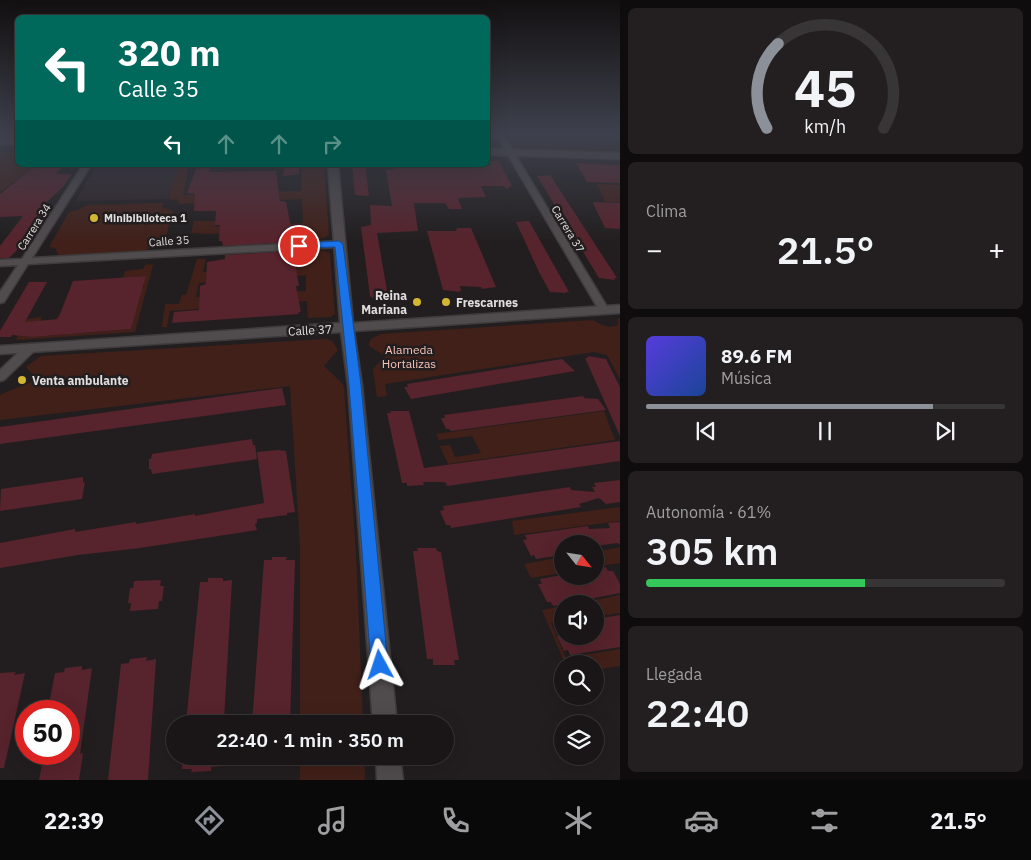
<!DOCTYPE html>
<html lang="es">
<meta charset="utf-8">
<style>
body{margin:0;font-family:"IBM Plex Sans",sans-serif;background:#231f20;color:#f1f3f6;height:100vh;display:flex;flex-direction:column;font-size:19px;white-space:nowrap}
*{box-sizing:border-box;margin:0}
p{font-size:16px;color:#9f9fa1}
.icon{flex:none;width:28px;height:28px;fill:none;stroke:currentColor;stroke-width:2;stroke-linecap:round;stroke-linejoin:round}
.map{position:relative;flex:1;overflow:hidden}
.details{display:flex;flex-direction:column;gap:8px;padding:8px;background:#0e0c0d;width:411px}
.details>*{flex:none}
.banner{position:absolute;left:15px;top:15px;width:475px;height:152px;border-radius:8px;box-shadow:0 5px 20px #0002,0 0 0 1px #383536;background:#00695c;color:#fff;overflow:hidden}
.needle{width:32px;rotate:120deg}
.tools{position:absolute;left:554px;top:535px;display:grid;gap:10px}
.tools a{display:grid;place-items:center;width:50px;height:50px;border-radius:50%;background:#1a1617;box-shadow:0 5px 20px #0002,0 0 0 1px #383536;font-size:25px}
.speed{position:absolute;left:15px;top:700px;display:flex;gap:10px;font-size:25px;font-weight:700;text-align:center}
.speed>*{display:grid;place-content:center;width:65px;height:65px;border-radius:50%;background:#1a1617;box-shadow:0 5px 20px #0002,0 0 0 1px #383536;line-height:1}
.speed .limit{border:8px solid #d22;background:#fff;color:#111}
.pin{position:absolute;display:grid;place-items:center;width:42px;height:42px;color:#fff;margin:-21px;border:2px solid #fff;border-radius:50%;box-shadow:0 1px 5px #0007}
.me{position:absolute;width:55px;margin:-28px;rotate:355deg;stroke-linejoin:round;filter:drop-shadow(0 0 4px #0008)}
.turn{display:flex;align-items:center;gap:18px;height:105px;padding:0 20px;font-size:22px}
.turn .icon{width:65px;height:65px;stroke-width:2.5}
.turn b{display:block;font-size:35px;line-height:42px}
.lanes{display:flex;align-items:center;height:48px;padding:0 20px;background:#0003;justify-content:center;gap:25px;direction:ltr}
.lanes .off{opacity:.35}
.big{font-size:38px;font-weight:600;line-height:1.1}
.details .tile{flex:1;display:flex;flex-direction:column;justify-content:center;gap:8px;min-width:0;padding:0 18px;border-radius:8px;background:#231f20}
.details .dial{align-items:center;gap:0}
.dial svg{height:130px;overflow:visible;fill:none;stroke:#383536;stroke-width:7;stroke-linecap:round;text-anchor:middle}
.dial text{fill:#f1f3f6;stroke:none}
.song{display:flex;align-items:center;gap:15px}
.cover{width:60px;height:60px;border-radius:8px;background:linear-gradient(135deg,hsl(250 70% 55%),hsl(220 70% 35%))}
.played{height:5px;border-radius:2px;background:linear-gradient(90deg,#8c9099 80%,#383536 80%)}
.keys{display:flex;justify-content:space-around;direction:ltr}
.heat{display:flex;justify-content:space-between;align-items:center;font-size:28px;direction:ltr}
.charge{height:8px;border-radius:4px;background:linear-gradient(90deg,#34c759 61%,#383536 0)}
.trip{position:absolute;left:166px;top:715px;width:288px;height:50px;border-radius:25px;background:#1a1617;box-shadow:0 5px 20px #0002,0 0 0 1px #383536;font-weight:600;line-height:50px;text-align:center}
.tab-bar{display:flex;height:80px;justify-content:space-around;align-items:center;background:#0a0909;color:#9f9fa1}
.tab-bar .icon{width:35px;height:35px}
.tab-bar .on{color:#8c9099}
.tab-bar b{font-size:22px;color:#f1f3f6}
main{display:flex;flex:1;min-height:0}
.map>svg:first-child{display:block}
.built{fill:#2e2428}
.green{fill:#412019;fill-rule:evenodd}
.building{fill:#57232c}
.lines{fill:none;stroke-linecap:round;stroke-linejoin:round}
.street-casing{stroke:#3e3b3c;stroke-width:3}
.secondary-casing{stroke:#3e3b3c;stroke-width:3}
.street{fill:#504b4d;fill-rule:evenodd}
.secondary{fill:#504b4d;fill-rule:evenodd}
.route{fill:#1a73e8;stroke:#114b97}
.poi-dot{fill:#d5b534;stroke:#221e1f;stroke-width:2}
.labels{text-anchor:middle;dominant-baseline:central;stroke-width:5;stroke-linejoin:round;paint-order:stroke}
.far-poi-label{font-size:11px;font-weight:bold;fill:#e0ddde;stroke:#221e1f;text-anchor:start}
.far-street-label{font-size:11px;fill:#e0ddde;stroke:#221e1f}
.poi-label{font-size:12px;font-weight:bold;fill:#e0ddde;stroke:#221e1f;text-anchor:start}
.street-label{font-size:12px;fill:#e0ddde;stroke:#221e1f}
.park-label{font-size:12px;fill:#fac4b8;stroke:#221e1f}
</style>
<main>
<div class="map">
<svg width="620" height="780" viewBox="0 0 620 780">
<rect width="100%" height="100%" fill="#221e1f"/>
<path class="built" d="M96,165H179L168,199L76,201Z"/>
<g class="green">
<path d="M515,147L620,151V155L517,151Z"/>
<path d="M2,152H15L17,156L18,165L35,167L0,192V153Z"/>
<path d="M179,165H189L183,195L301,191L302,165H324L329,235L321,239L303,240L302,230L209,234L191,233L194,221H216L215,227L303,223L302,199L179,204L177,200L168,199Z"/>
<path d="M597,184L620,185V202H605Z"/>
<path d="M165,203L162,207L173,211L164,244L152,246L143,252L59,256L55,248L49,247L69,212L78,210L87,205Z"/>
<path d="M315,249L330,253L335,314L331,317L308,318L307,301L170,311L167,327H162L165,304H179L182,295H186L197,259H206L203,272L305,266V250ZM306,275V291L196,297L199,283Z"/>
<path d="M150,264L153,265L135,332L16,340L27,319L42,317L34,337L131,329L135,314L56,319L60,314L137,309L141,294L67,299L68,295L143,289L145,276L123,278L125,271L143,269L145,265Z"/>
<path d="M618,318H620V379L607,355L594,352L385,384L387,396L377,397L373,369L385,356L369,346V343L371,339L381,334L593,320C601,325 609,329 618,325Z"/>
<path d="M326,339L332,341L338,350L324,366L343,384L344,388L356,552L363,724H300V546L290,386L0,420V395L31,382L33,375L26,367L41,356Z"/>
<path d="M604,411L615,440L448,464L440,446L450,445L455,457L481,453L472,436L439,440L436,434Z"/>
<path d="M620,507V521L514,535L512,521Z"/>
<path d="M620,547V563L595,567V552Z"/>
<path d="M562,557V573L531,578L524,564Z"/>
<path d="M620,595V613L595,617V604H575Z"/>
<path d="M562,606V621L551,623L566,658L620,649V666L595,670V664H565L542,610Z"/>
<path d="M300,756H364L365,780H300Z"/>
</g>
<g class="building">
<path d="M489,161H499L512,186L506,189L504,186H481L486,197L458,198L462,209H449L445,203H414L418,231L377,233L388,296L373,298L370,296L361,227L371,225L370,205L392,206L386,170L408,167L460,168L459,165H491Z"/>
<path d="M576,163L620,165V183L587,182Z"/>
<path d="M37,165H63L56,174H72L63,187L39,209L45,210L17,250L9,258H0V246L23,216L0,217V194Z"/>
<path d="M285,165H299V174L283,176Z"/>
<path d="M352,165H365L369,196L355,195Z"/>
<path d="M210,168L209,172L276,171L280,201L286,202L294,242L223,246L222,241H219L220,225H215L216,211H194L195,194L187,193L196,169Z"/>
<path d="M550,175L617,278H614L615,280L599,278L537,176Z"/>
<path d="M594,202L620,203V229L605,228L593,203Z"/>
<path d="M529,221L569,292H566V293L550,292L539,272L516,222Z"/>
<path d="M457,228H471L496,287L482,289L481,287L460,286L461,290L459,292L443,290L427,231H456Z"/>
<path d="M295,251L298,263L295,264L299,286H296L301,312H298L299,314L172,323L174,312L199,310L200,286L206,284L207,262L225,259V255Z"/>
<path d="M146,276L131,329L33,337L12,335L11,337H0V331L29,282H47L25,322L58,319L73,281Z"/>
<path d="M588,356L606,359L620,387V436L585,358H588Z"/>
<path d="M562,359L575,371L411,399L404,387H408L407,384Z"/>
<path d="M282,388L286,405L0,444V427Z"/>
<path d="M583,396L584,398L598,399L606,410L451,431L449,429H446L441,418H445L444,415Z"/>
<path d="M390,411H409L424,468L620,441V461L447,486L446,483L442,482H423L424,485L407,486V483H402L387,413H391Z"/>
<path d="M252,439L253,445H255L257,459L152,474L151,469H149V459H151L152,454Z"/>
<path d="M278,450L286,451L295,512L287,513V515L257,519V523L255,524L257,530L140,548L78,555L0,568V543L75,529V532L136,522V524L195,514V516L264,503L257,452Z"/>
<path d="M83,477V483L85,482L82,499L0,511L1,489Z"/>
<path d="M620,480V502L606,504L599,498L579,504L581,507L451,528L450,525H446L440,511L444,510L443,506L570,487L571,490L595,492L592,487H596L594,483Z"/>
<path d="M620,522V545L618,543L595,546V544H562V555L536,559L534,555L531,556L523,540L527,539L525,535L588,526L589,529L610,528L608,523Z"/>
<path d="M417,548H436L437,551L441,552L459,660H454L455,665H433V659H427L413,551H418Z"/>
<path d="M272,557H287L286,560H295L290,724H252L264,560H272Z"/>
<path d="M606,567L608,571H613L620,584V593L553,606L551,602H547L538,584H542L540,579L562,575L595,576V569Z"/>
<path d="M208,578H223V581L232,580L224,720L214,721V724L186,723L200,582H208Z"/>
<path d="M161,580L160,586H164L162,601H159L158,609L130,611L131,603H128L130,588H133L134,581Z"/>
<path d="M620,615V647L570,655L568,650L564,651L557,636H595V619Z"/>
<path d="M147,657L146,661L156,659L148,780H108L121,664L129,663L130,659Z"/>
<path d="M82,666V670L92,668L80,754L83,753L79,780H39L43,760L52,758L53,754H69V711H58L60,703L49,704L55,673L64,672L65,668Z"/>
<path d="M16,672L14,675L25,673L4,768H0V673Z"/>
<path d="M183,756H222V766L211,767V771L191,772L192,769H182Z"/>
</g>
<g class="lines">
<g class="street-casing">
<g id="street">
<path d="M495,133H502L609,310L608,312L604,313L599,310Z"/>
<path d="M83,165H91L32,258L339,241L344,244L339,247L28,264L4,302L0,303V292L18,265L0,266V260L22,259Z"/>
<path d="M30,344L36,348L34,351L4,380L0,381V370L26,345Z"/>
</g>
</g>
<g class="secondary-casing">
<g id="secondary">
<rect x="0" y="138" width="18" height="6"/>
<path d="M488,149L620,153V159L488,155Z"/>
<path d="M328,165H338L353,323L620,305V313L354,331L362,385L397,724H373L348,385L341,332L0,354V346L340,323Z"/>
<path d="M376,756H400L403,780H377Z"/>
</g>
</g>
<use href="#street" class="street"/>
<use href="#secondary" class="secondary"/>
</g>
<linearGradient id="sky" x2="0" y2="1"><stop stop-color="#131011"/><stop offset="0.55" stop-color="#3e414d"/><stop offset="1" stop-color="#3e414d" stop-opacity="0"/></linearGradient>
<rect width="620" height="243" fill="url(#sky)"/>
<path class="route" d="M339,241L343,244L361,385L388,665L386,671L380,673L374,671L371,665L349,385L335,247L299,248L295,246L299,243Z"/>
<g class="poi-dot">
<circle cx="94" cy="218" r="5"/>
<circle cx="417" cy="302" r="5"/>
<circle cx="446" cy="302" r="5"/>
<circle cx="22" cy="380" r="5"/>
</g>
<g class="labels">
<g class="far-poi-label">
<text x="104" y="218">Minibiblioteca 1</text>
</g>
<g class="far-street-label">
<text transform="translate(34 227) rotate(-58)">Carrera 34</text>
<text transform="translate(568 229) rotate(59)">Carrera 37</text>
<text transform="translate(169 241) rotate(-4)">Calle 35</text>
</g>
<g class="poi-label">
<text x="407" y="295" text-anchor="end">Reina<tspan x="407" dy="14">Mariana</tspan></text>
<text x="456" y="302">Frescarnes</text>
<text x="32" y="380">Venta ambulante</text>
</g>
<g class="street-label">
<text transform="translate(310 330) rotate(-3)">Calle 37</text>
</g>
<g class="park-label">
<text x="409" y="349">Alameda<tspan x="409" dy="14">Hortalizas</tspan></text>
</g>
</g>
</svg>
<div class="tools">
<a><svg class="needle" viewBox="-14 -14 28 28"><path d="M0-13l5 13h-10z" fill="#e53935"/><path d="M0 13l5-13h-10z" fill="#9f9fa1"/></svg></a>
<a><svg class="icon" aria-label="sound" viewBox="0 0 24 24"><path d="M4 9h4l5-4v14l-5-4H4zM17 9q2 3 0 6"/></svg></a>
<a><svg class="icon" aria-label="search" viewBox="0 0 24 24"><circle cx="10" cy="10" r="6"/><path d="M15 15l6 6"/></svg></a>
<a><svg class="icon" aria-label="layers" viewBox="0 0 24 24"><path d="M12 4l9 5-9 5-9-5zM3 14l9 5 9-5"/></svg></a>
</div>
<div class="speed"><div class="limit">50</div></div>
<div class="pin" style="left:299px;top:246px;background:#d93025"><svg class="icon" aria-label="arrive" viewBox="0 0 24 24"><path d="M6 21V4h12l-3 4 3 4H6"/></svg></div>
<svg class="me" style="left:380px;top:665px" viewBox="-20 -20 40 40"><path d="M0-17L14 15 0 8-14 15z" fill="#1a73e8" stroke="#fff" stroke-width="4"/></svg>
<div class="trip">22:40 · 1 min · 350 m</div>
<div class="banner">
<div class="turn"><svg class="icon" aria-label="left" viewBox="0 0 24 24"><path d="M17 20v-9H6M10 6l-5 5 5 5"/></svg><div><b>320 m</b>Calle 35</div></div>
<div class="lanes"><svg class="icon" aria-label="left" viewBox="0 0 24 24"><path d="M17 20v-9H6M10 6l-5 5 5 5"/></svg><svg class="icon off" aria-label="ahead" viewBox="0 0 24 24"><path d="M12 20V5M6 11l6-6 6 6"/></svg><svg class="icon off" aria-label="ahead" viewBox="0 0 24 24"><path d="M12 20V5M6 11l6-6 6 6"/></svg><svg class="icon off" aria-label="right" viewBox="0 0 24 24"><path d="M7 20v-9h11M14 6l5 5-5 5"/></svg></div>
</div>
</div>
<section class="details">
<div class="tile dial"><svg viewBox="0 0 100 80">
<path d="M14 69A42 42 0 1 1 86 69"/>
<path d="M14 69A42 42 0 0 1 21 17" stroke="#8c9099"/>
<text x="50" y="56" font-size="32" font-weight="700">45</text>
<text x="50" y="72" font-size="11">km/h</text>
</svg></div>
<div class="tile"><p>Clima</p>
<div class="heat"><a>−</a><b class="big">21.5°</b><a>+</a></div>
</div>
<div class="tile">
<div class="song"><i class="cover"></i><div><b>89.6 FM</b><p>Música</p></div></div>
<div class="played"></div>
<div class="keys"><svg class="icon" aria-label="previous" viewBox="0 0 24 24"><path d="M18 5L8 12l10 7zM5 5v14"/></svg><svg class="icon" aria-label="pause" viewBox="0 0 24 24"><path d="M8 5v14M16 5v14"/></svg><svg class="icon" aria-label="next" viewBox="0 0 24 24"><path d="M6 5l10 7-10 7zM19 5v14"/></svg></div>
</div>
<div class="tile"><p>Autonomía · 61%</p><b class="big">305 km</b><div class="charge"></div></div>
<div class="tile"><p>Llegada</p><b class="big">22:40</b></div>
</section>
</main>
<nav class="tab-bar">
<b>22:39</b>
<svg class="icon on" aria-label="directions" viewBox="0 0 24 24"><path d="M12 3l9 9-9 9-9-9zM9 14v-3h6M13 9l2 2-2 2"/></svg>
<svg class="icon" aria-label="music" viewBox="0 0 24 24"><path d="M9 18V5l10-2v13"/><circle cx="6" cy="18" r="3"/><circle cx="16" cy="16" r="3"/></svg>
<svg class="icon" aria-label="phone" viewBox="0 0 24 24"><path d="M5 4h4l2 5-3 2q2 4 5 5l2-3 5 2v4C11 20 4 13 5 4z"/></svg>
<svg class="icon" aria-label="climate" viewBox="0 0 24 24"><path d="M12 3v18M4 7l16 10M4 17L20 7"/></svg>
<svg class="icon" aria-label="car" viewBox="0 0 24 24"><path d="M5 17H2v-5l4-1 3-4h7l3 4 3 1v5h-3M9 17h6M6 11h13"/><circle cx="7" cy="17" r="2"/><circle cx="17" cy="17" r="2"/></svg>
<svg class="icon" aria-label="filters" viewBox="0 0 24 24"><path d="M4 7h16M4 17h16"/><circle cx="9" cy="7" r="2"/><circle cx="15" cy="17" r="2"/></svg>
<b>21.5°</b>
</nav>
